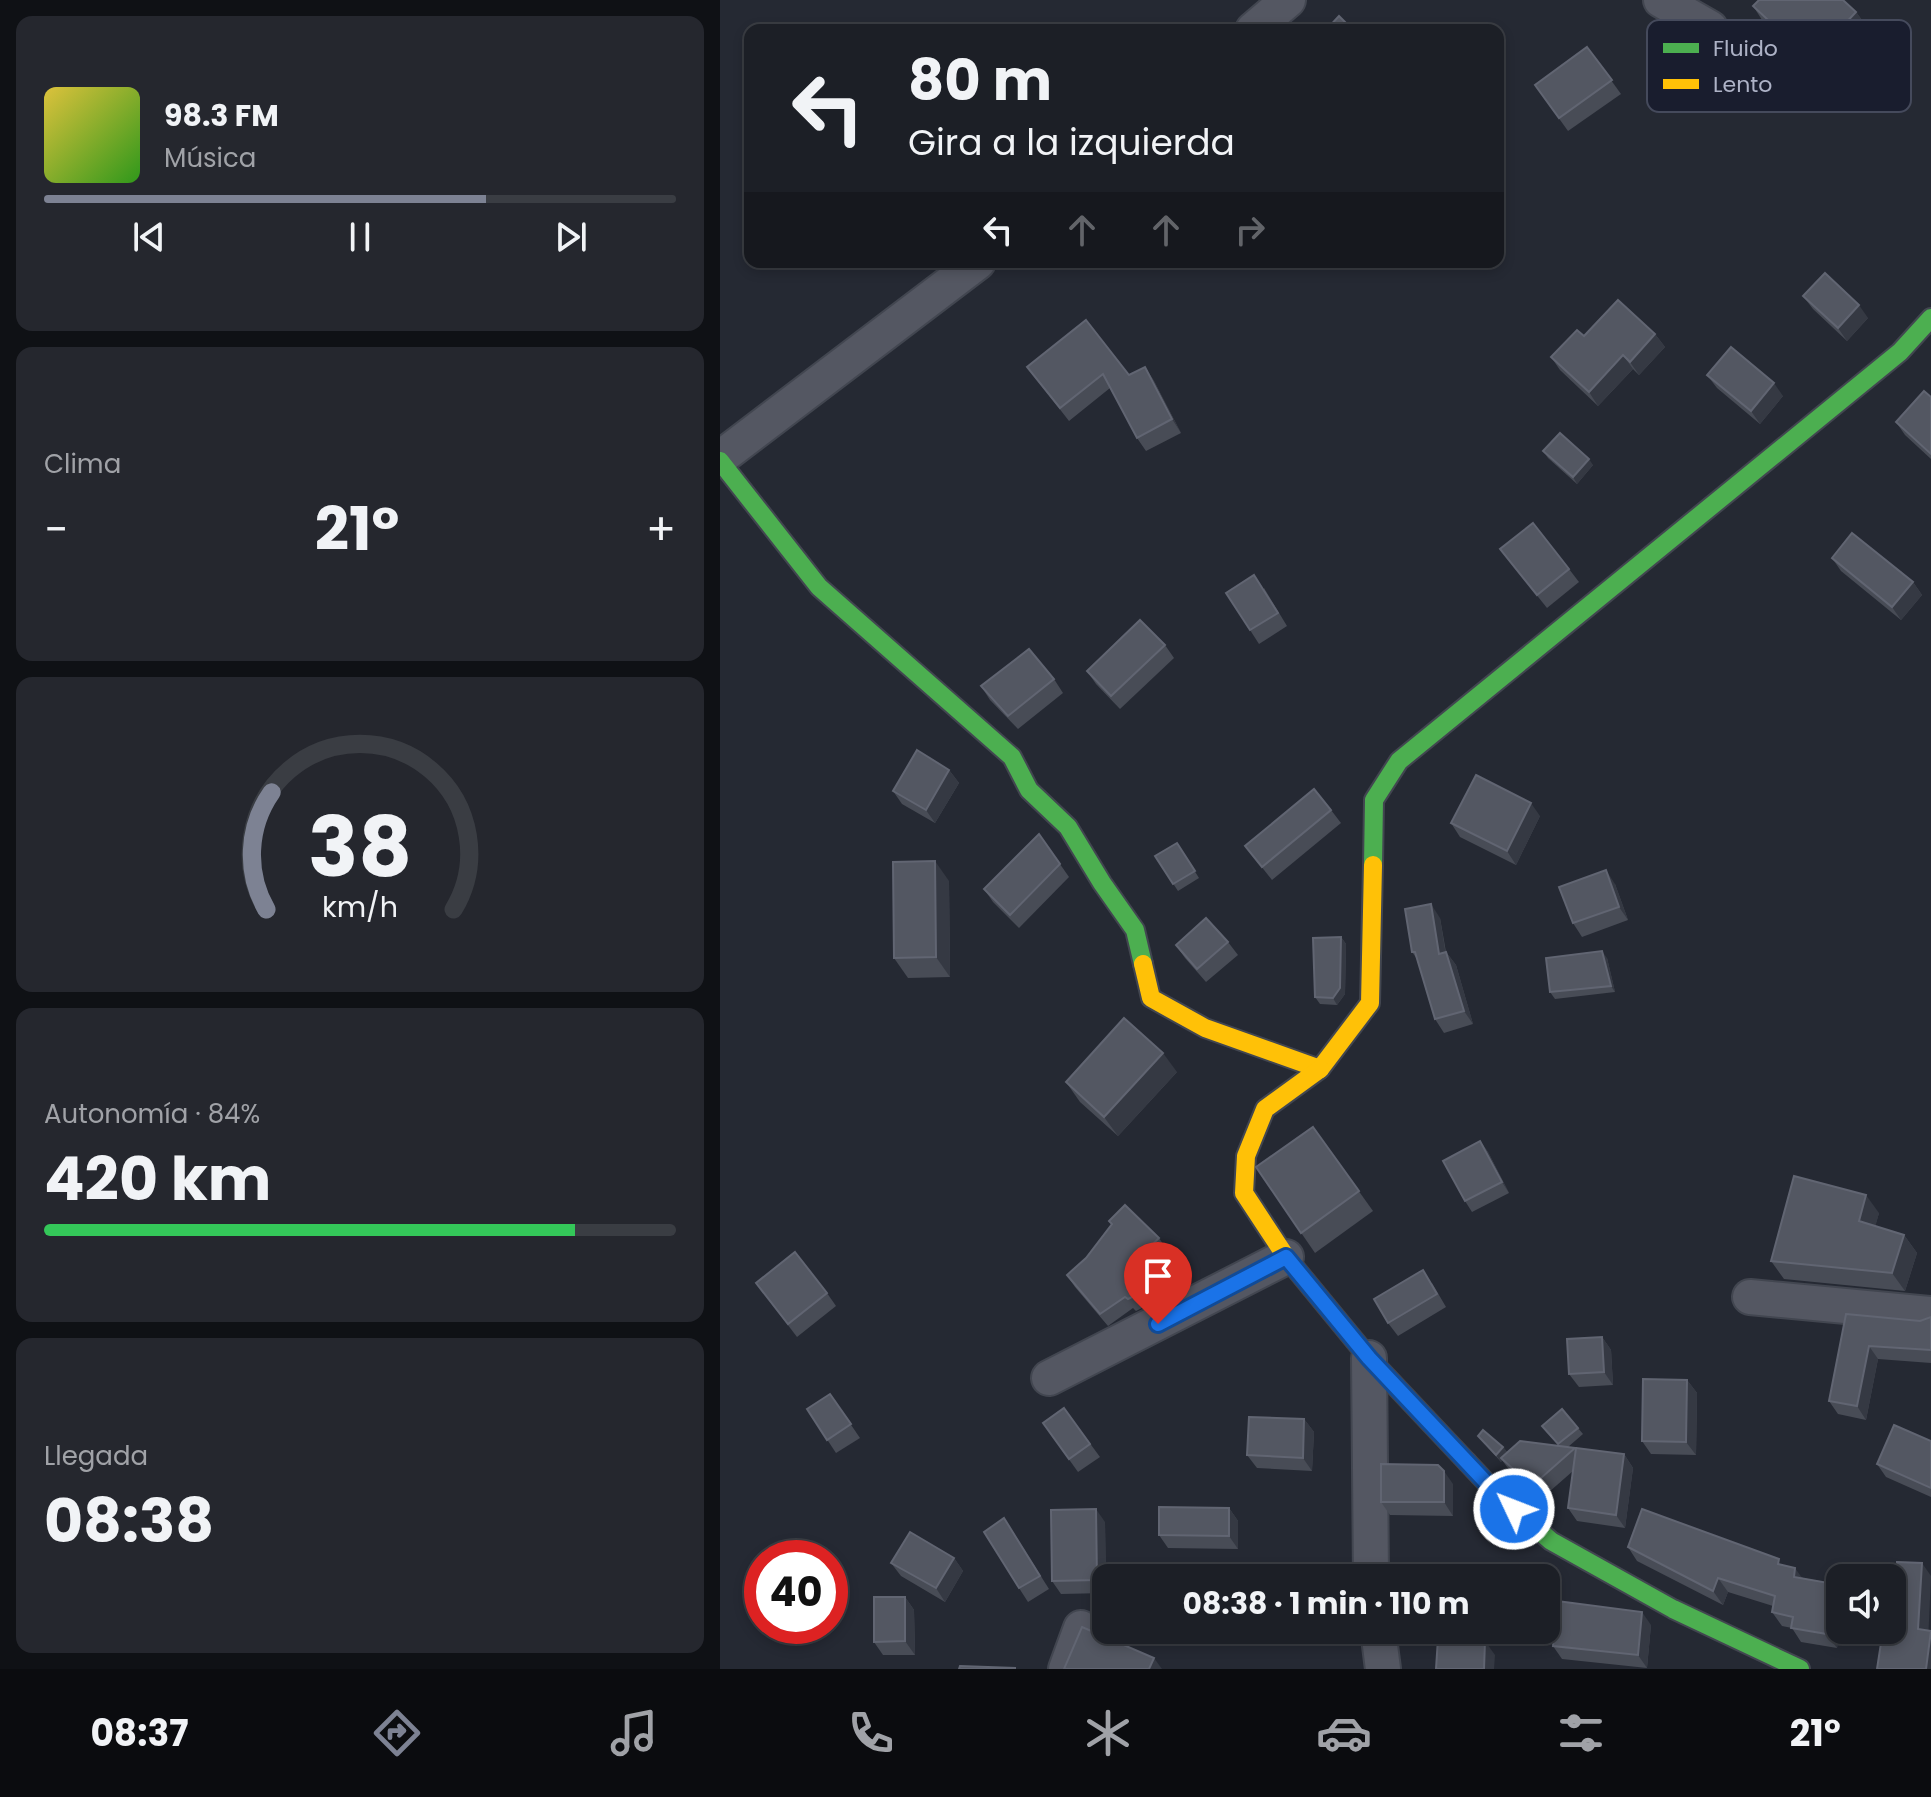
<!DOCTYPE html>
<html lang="es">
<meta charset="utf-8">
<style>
body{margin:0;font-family:Poppins,sans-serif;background:#25272e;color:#f1f3f6;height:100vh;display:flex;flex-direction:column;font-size:30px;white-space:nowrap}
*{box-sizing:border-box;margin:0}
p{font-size:26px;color:#a0a2a7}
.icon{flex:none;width:44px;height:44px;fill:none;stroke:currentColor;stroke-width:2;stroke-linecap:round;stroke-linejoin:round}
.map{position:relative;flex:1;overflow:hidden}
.drawer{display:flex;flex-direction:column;gap:16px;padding:16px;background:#0f1115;width:720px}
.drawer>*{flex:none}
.hud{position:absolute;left:24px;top:24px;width:760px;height:244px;border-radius:16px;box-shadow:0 4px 12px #0003,0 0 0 2px #3a3d43;background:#1c1f26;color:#f1f3f6;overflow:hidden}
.controls{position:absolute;left:1106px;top:1564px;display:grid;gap:16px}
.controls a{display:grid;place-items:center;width:80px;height:80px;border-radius:16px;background:#1c1f26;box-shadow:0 4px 12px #0003,0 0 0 2px #3a3d43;font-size:40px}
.speed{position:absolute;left:24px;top:1540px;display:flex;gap:16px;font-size:40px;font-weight:700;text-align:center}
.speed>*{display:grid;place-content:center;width:104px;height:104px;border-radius:50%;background:#1c1f26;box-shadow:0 4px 12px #0003,0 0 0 2px #3a3d43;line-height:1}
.speed .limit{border:12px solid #d22;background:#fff;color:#111}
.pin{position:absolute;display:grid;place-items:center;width:68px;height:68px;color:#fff;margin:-82px -34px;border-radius:50% 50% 50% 0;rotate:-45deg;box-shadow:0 0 8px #0007}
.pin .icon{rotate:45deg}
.me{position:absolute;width:88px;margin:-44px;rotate:313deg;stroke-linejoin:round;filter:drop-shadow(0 0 6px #0008)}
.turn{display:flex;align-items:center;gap:28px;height:168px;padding:0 32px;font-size:36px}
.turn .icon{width:104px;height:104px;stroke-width:2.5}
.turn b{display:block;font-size:56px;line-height:68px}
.lanes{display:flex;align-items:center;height:76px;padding:0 32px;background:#0003;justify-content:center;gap:40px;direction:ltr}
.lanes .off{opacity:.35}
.big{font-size:60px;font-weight:700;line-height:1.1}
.drawer .card{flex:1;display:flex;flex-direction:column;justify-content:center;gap:12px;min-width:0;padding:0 28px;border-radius:16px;background:#25272e}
.drawer .dial{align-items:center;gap:0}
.dial svg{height:208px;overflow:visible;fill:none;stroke:#3a3d43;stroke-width:7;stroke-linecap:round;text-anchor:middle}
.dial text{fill:#f1f3f6;stroke:none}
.song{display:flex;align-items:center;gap:24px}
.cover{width:96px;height:96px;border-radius:12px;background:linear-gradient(135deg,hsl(50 70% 55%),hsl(110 70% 35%))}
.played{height:8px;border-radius:4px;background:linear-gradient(90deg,#7d8293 70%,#3a3d43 70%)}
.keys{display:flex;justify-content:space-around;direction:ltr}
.heat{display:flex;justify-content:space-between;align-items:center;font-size:44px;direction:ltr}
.charge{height:12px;border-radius:6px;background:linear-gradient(90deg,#34c759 84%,#3a3d43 0)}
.trip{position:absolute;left:372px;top:1564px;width:468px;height:80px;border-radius:16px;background:#1c1f26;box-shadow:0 4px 12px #0003,0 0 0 2px #3a3d43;font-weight:700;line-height:80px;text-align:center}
.menu{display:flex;height:128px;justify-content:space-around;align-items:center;background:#0b0c0f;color:#a0a2a7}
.menu .icon{width:56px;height:56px}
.menu .active{color:#7d8293}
.menu b{font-size:36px;color:#f1f3f6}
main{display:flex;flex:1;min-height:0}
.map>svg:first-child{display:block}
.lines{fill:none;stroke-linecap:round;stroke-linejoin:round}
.street-casing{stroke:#424650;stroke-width:38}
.fast-casing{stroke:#424650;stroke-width:22}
.slow-casing{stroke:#424650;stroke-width:22}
.street{stroke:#545762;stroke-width:34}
.fast{stroke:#4caf50;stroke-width:18}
.slow{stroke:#ffc107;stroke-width:18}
.wall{fill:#484c56}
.shaded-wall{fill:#353943}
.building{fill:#535762;stroke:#616572;stroke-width:2}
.route-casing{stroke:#114b97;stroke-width:20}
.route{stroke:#1a73e8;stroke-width:14}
.key{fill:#191d2e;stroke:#454a5c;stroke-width:2}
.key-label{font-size:22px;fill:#adb2c6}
</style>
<main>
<section class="drawer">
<div class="card">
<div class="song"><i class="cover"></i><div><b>98.3 FM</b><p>Música</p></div></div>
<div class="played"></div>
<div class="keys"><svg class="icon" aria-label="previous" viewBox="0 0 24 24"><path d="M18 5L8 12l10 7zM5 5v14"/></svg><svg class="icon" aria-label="pause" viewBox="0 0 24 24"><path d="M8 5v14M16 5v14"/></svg><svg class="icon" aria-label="next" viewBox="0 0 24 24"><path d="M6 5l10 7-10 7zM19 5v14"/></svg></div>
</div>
<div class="card"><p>Clima</p>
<div class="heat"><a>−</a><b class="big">21°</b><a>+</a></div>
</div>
<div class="card dial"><svg viewBox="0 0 100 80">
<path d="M14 69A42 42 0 1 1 86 69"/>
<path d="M14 69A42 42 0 0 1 16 24" stroke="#7d8293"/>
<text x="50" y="56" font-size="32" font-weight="700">38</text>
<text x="50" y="72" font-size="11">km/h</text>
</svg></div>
<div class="card"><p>Autonomía · 84%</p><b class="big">420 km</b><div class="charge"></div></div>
<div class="card"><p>Llegada</p><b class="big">08:38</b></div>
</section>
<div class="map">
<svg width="1211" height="1669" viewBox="0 0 1211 1669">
<rect width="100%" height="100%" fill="#252933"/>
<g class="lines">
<g class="street-casing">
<g id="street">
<path d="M941,0L990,28"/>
<path d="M533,30L568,0"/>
<path d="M0,458L258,262"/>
<path d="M1030,1297L1211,1314"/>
<path d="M649,1358L651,1578"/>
<path d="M329,1378L566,1257"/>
<path d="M658,1630L663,1669"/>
<path d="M346,1669L361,1628"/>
</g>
</g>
<g class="fast-casing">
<g id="fast">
<path d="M0,461L99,587L292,757L309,790L348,827L382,883L415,930L423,964"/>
<path d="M653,865L654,800L679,761L1180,352L1211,318"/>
<path d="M747,1462L776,1493L831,1541L953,1609L1080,1669"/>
</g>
</g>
<g class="slow-casing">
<g id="slow">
<path d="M423,964L431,998L485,1028L600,1069L650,1003L653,865"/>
<path d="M600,1069L545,1109L526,1156L524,1193L566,1257L649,1358L747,1462"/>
</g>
</g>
<use href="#street" class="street"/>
<use href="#fast" class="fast"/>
<use href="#slow" class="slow"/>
</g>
<g class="wall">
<path d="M1033,6L1136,12L1150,31L1105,79L1046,26Z"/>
<path d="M867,47L901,94L848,131L815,85Z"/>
<path d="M1083,296L1148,318L1127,341L1093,309Z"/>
<path d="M935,334L945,347L919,375L913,369L878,406L840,370L831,357L864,336Z"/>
<path d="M307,367L409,375L425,367L434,381L461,433L426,451L417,438L390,388L349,421Z"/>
<path d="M987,375L1063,396L1040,424L997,388Z"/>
<path d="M1211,397V459L1185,435L1176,422Z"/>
<path d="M823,451L873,465L857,484L828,458Z"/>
<path d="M780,549L849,569L859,582L827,608Z"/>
<path d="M1112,558L1193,582L1202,595L1181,620L1121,571Z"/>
<path d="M544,588L567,626L539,644L530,630Z"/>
<path d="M445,645L454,658L400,709L376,684L367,671Z"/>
<path d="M334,679L343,693L298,729L270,700L261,686Z"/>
<path d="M229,770L239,783L215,823L182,804L173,791Z"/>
<path d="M611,810L621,823L552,880L525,846Z"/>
<path d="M820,816L796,865L740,837L731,823Z"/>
<path d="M319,834L349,877L299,928L273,902L264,889Z"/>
<path d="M457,843L479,878L458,891L435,856Z"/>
<path d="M229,881L230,977L188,978L174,958Z"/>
<path d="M895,884L908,920L862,937L853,923Z"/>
<path d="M720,918L726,952L736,965L753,1024L724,1033L715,1019L697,959L692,952Z"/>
<path d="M621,937L626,944L625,994L617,1005L600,1004L595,997Z"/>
<path d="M508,942L518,955L486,982L465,958L456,945Z"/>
<path d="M887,958L895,992L835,999L830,992Z"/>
<path d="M457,1072L398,1136L360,1102L346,1082Z"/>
<path d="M593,1127L653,1211L595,1253L536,1167Z"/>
<path d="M760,1141L768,1152L789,1193L752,1212L745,1201Z"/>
<path d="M1159,1213L1155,1226L1184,1235L1197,1253L1185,1291L1064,1279L1051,1261Z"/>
<path d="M439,1238L447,1250L418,1278L433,1294L422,1308L416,1311L413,1308L388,1326L355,1287L347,1275Z"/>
<path d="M36,1283L107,1293L116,1306L77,1337Z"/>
<path d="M712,1283L726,1307L678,1336L668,1323Z"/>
<path d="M1126,1314L1200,1321L1211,1317V1363L1158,1359L1146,1420L1118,1414L1109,1401Z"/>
<path d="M882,1337L891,1350L893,1385L859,1387L849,1374Z"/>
<path d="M967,1380L977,1393L976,1455L931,1454L922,1441Z"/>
<path d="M110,1394L140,1438L116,1453L87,1409Z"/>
<path d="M344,1408L380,1457L358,1472L323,1423Z"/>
<path d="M584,1419L594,1432L592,1471L537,1468L527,1455Z"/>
<path d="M822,1426L858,1428L863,1434L848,1447L855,1448L856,1449L904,1454L913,1468L905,1528L857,1521L848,1508L853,1471L821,1499L790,1471L782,1460L781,1462L758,1436L783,1447L787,1452L839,1446Z"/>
<path d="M1211,1441V1497L1166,1477L1157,1464Z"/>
<path d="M733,1484V1516L670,1515L661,1502Z"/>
<path d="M509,1508L518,1521V1549L448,1548L439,1535Z"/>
<path d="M385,1522L386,1593L341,1594L332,1581Z"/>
<path d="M293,1532L329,1589L308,1602L299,1588Z"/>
<path d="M908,1547L1064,1566L1083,1578L1120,1585V1630L1117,1648L1081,1642L1072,1628L1062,1626L1052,1612L1053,1606L1008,1592L1003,1605L917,1561Z"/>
<path d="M234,1558L243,1571L225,1602L181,1576L171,1563Z"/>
<path d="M185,1597L194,1610L195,1655H163L154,1642Z"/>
<path d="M931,1625L927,1668L842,1659L833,1646Z"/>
<path d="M422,1630H479V1641L432,1643Z"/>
</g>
<g class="shaded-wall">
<path d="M1136,12L1150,31L1105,79L1091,60Z"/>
<path d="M1139,305L1148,318L1127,341L1118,328Z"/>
<path d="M935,334L945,347L919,375L910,362Z"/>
<path d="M903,355L913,369L878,406L869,392Z"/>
<path d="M425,367L434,381L461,433L452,419Z"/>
<path d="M1054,383L1063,396L1040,424L1031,411Z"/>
<path d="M869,459L873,465L857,484L853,477Z"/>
<path d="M1193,582L1202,595L1181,620L1172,607Z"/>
<path d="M229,770L239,783L215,823L206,810Z"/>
<path d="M811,803L820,816L796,865L787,851Z"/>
<path d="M215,861L229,881L230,977L216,957Z"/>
<path d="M886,870L895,884L908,920L899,907Z"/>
<path d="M711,904L720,918L728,968L719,954Z"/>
<path d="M621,937L626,944L625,994L617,1005L613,998Z"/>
<path d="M882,951L887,958L895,992L891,986Z"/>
<path d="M726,952L736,965L753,1024L744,1011Z"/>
<path d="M443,1053L457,1072L398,1136L384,1117Z"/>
<path d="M760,1141L768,1152L789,1193L782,1182Z"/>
<path d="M1146,1195L1159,1213L1152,1239L1139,1221Z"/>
<path d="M1184,1235L1197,1253L1185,1291L1172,1273Z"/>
<path d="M424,1283L433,1294L422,1308L414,1296Z"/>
<path d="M882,1337L891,1350L893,1385L884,1372Z"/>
<path d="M1149,1346L1158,1359L1146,1420L1137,1406Z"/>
<path d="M967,1380L977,1393L976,1455L966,1442Z"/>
<path d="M584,1419L594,1432L592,1471L583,1458Z"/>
<path d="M783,1447L788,1453L781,1462L776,1455Z"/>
<path d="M904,1454L913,1468L905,1528L896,1515Z"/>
<path d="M724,1471L733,1484V1516L724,1502Z"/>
<path d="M509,1508L518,1521V1549L509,1536Z"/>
<path d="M376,1509L385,1522L386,1592L377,1580Z"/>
<path d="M234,1558L243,1571L225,1602L216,1588Z"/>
<path d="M1202,1563L1211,1576L1208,1643L1198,1629Z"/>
<path d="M1075,1568L1085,1582L1074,1577Z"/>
<path d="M998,1578L1008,1592L1003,1605L993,1591Z"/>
<path d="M185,1597L194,1610L195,1655L185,1641Z"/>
<path d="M1113,1604L1120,1615V1630L1117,1648L1107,1634Z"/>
<path d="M922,1612L931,1625L927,1668L918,1655Z"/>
<path d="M472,1630H479V1641Z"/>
<path d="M1211,1638V1669H1206Z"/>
<path d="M765,1641L775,1655L774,1669H764Z"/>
<path d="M434,1658L442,1669H429Z"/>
</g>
<g class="building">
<path d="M1039,0H1123L1136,12L1091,60L1033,6Z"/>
<path d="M619,16L633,30H606Z"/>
<path d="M867,47L892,80L839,118L815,85Z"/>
<path d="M1105,273L1139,305L1118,328L1083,296Z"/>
<path d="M898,300L935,334L910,362L903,355L869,392L831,357L857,330L864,336Z"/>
<path d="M366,320L409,375L425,367L452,419L417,438L383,374L340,408L307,367Z"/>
<path d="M1011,347L1054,383L1031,411L987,375Z"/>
<path d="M1204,391L1211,397V454L1176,422Z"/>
<path d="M840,433L869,459L853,477L823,451Z"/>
<path d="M813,523L849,569L817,595L780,549Z"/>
<path d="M1132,533L1193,582L1172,607L1112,558Z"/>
<path d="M534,575L558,613L530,630L506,593Z"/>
<path d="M420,620L445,645L391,696L367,671Z"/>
<path d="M309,649L334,679L288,716L261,686Z"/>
<path d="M197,750L229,770L206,810L173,791Z"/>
<path d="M756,775L811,803L787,851L731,823Z"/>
<path d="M594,789L611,810L542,867L525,846Z"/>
<path d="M319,834L340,864L290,915L264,889Z"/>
<path d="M457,843L475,871L453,884L435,856Z"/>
<path d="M215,861L216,957L174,958L173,862Z"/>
<path d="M886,870L899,907L853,923L839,887Z"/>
<path d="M711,904L719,954L726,952L744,1011L715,1019L695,952H692L685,909Z"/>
<path d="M486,918L508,942L477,969L456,945Z"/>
<path d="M621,937L620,988L613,998L595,997L593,938Z"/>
<path d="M882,951L891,986L830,992L826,958Z"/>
<path d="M404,1018L443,1053L384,1117L346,1082Z"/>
<path d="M593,1127L639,1191L581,1233L536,1167Z"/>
<path d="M760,1141L782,1182L745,1201L723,1161Z"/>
<path d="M1074,1176L1146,1195L1139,1221L1184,1235L1172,1273L1051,1261Z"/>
<path d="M405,1205L439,1238L407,1269L424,1283L414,1296L408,1299L405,1297L380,1314L347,1275L366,1258L392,1224L389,1221Z"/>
<path d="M75,1252L107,1293L68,1324L36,1283Z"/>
<path d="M703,1270L717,1294L668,1323L654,1299Z"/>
<path d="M1126,1314L1200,1321L1211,1317V1350L1149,1346L1137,1406L1109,1401Z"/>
<path d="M882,1337L884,1372L849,1374L847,1339Z"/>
<path d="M923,1379L967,1380L966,1442L922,1441Z"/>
<path d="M110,1394L131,1424L107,1440L87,1409Z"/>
<path d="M344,1408L370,1444L349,1459L323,1423Z"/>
<path d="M842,1409L858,1428L838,1444L822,1426Z"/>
<path d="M529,1417L584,1419L583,1458L527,1455Z"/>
<path d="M1174,1425L1211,1441V1488L1157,1464Z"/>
<path d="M763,1430L783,1447L776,1455L758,1436Z"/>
<path d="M800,1441L855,1448L812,1486L781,1458Z"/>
<path d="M856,1448L904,1454L896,1515L848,1508Z"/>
<path d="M661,1464L718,1465L724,1471V1502H661Z"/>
<path d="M439,1507L509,1508V1536L439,1535Z"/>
<path d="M376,1509L377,1580L332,1581L331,1510Z"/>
<path d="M922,1509L1059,1559L1058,1564L1075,1568L1074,1577L1120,1585V1606L1113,1604L1107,1634L1071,1628L1073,1617L1052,1612L1055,1596L998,1578L993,1591L908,1547Z"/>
<path d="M284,1518L320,1576L299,1588L264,1532Z"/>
<path d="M190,1532L234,1558L216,1588L171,1563Z"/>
<path d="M1177,1562L1202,1563L1198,1629L1211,1631L1206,1669H1157L1163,1630H1172V1599L1175,1600Z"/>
<path d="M154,1597H185V1641L154,1642Z"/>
<path d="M837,1601L922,1612L918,1655L833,1646Z"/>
<path d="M362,1627L434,1658L429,1669H344Z"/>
<path d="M718,1638L765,1641L764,1669H716Z"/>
<path d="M240,1666L295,1668V1669H239Z"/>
</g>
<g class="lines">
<g class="route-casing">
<path id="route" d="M438,1324L566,1257L649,1358L776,1493L794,1509"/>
</g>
<use href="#route" class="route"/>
</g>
<rect x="927" y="20" width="264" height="92" rx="12" class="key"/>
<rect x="943" y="43" width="36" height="10" fill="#4caf50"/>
<rect x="943" y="79" width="36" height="10" fill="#ffc107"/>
<g class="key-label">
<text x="993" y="56">Fluido</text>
<text x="993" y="92">Lento</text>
</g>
</svg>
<div class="controls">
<a><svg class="icon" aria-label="sound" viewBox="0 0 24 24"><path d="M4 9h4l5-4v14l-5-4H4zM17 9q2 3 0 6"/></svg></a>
</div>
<div class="speed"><div class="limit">40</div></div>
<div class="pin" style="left:438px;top:1324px;background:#d93025"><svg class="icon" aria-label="arrive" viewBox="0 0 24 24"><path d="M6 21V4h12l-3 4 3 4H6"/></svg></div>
<svg class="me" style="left:794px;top:1509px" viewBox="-20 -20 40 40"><circle r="17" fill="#1a73e8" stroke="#fff" stroke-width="3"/><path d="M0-11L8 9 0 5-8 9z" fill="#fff"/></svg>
<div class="trip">08:38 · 1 min · 110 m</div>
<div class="hud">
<div class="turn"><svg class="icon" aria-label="left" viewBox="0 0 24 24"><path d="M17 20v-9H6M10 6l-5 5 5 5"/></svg><div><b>80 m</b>Gira a la izquierda</div></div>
<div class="lanes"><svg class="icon" aria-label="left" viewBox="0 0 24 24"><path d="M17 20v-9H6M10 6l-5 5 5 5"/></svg><svg class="icon off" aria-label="ahead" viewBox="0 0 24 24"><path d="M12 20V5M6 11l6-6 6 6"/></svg><svg class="icon off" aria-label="ahead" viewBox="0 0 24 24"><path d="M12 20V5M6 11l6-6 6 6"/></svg><svg class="icon off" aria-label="right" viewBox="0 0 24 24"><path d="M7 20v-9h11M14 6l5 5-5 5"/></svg></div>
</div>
</div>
</main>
<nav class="menu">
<b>08:37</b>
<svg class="icon active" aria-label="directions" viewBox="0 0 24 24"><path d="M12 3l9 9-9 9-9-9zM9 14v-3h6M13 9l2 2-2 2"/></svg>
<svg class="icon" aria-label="music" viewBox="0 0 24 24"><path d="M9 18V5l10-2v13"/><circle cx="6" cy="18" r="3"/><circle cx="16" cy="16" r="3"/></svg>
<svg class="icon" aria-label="phone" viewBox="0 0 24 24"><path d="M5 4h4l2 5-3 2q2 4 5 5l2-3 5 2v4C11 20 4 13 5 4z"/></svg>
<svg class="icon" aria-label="climate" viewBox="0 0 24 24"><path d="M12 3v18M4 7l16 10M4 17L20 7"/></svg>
<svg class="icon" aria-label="car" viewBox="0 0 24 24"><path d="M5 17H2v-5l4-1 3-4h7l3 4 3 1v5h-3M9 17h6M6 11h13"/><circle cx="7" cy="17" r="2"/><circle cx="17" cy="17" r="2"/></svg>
<svg class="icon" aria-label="filters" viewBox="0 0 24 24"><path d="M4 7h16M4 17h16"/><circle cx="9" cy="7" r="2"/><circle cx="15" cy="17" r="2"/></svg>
<b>21°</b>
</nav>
